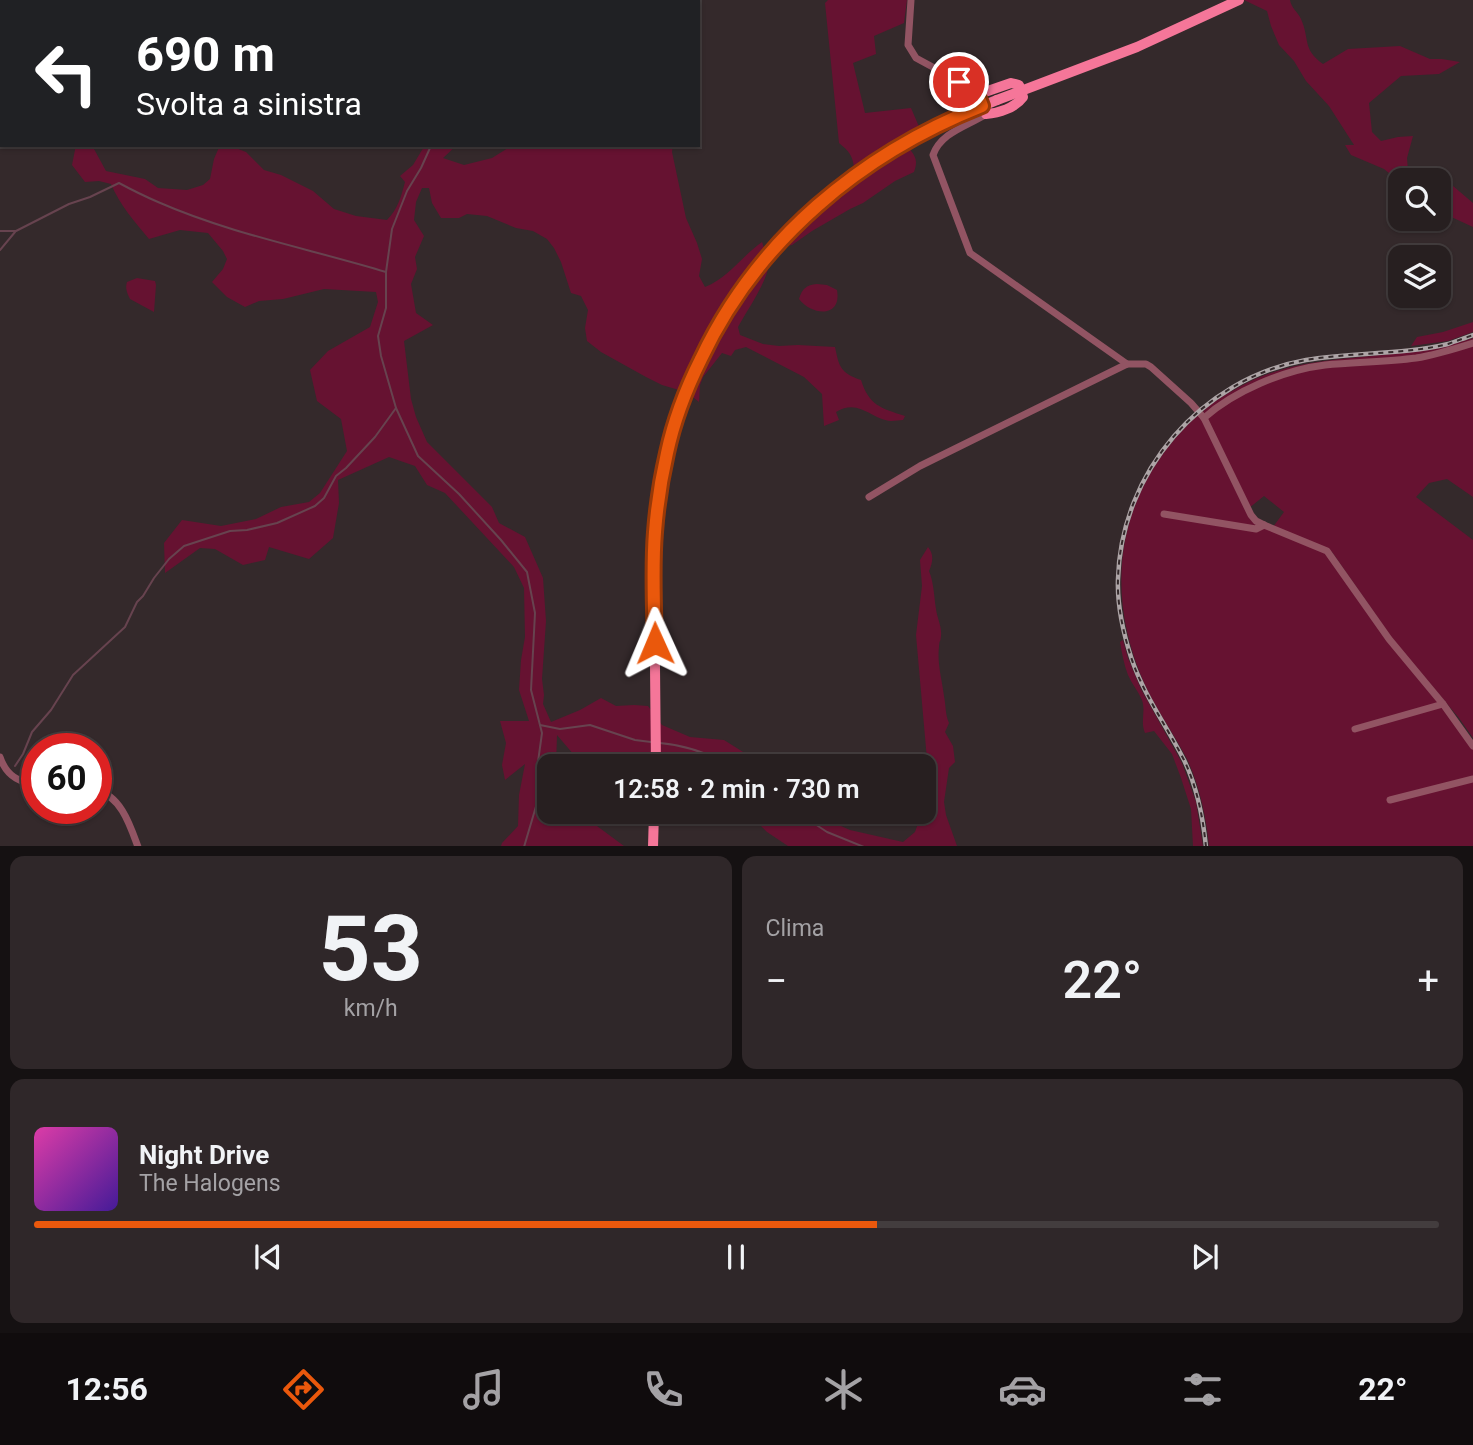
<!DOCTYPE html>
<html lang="it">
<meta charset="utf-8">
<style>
body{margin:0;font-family:Roboto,sans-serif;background:#2f2729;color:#f1f3f6;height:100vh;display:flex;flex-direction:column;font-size:26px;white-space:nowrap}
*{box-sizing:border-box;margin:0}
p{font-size:23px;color:#a4a2a5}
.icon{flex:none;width:38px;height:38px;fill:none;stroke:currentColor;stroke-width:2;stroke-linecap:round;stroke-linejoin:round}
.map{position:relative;height:846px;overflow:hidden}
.panel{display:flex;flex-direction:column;gap:10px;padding:10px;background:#151112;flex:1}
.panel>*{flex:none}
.top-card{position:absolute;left:0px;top:0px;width:700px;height:147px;box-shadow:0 2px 5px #0004,0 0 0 2px #433d3e;background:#202124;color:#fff;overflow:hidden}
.tools{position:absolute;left:1388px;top:168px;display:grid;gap:14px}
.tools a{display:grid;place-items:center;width:63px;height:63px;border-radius:14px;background:#271f20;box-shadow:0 2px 5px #0004,0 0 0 2px #433d3e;font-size:35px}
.speed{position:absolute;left:21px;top:733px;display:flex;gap:14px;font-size:35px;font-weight:700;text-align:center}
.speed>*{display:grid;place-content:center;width:91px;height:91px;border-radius:50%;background:#271f20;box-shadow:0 2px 5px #0004,0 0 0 2px #433d3e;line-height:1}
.speed .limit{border:10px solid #d22;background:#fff;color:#111}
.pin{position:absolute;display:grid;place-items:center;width:60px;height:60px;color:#fff;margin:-30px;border:4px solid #fff;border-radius:50%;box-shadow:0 2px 7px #0007}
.me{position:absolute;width:77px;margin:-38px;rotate:359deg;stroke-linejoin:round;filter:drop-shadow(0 0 5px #0008)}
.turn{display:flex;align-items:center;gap:24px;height:147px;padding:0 21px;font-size:32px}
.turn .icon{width:91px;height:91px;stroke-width:2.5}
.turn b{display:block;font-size:49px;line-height:60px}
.big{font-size:52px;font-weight:600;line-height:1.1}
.panel .card{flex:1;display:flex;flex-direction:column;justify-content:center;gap:10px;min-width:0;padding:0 24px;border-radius:14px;background:#2f2729}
.panel .dial{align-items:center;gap:0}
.dial b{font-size:91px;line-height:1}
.song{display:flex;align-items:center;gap:21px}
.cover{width:84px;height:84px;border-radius:10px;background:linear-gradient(135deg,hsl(320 70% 55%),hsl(260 70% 35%))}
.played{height:7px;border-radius:4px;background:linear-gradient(90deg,#ea580c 60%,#433d3e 60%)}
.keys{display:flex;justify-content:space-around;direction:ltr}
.heat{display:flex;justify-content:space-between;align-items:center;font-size:38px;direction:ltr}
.panel .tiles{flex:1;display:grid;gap:10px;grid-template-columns:1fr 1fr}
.card:last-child{grid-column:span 2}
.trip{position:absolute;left:537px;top:754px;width:399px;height:70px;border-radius:14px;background:#271f20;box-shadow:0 2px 5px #0004,0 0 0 2px #433d3e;font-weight:600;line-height:70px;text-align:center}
.tabs{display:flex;height:112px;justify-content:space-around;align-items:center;background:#100c0d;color:#a4a2a5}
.tabs .icon{width:49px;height:49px}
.tabs .active{color:#ea580c}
.tabs b{font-size:32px;color:#f1f3f6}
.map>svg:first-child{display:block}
.green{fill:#661231}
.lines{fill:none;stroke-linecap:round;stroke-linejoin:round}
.stream{stroke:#67434f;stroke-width:2}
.minor{stroke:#925463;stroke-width:7}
.primary{stroke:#f57699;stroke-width:10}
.rail-casing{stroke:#ada4a6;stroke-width:4.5}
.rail{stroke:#34292b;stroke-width:2;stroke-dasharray:5;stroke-linecap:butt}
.primary-bridge{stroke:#f57699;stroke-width:10}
.route-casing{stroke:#983908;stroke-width:18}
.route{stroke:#ea580c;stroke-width:12}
</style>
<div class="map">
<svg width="1473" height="847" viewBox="0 0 1473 847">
<rect width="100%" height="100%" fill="#34292b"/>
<g class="green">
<path d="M828,0H907L904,23L874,36L876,54L853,63L865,113L911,108L920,129L854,168C853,156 849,151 839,143L825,3Z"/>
<path d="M1244,0H1290C1291,8 1298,12 1301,19C1310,39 1302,49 1323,64L1348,49L1400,46L1430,59H1442L1460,62L1439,74L1401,76L1369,103L1372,132L1381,141L1398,137L1413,136L1407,158L1408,171L1424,180H1400V182L1384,169L1351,155L1345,145H1354L1329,106L1306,81L1294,61L1279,45L1271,26L1267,11Z"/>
<path d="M76,145L94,149L106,171L145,179L158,188L187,190L203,185L210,179L214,159L220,145H228L246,152L264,170L281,175L313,191L334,209L356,216L387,220C398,209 401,197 405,182L400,176L413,165L425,145H457L443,158L464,165L492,158L513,145H673L672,152L686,218L697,243L702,259L699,276L705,287C728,278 742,256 762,242L765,251L681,388L679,390L662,385L646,377L601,352L587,341L585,328L588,310L581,296L571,293L561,262L554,248L547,239L533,231L516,228L487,216L467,214L459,218H441L432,203L429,188H422L416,202L414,220L424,236L415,257L417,269L411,284L416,313L433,325L404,341L411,399L416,417L427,442L492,507L499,523L525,537L543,578L546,621L542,679L544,695L543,704L551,722L580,710L601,698L616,706L634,705L648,706L662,725L690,737L724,740L759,762L788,761L802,766H640L628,764L606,766L574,755L557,735L556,766H550V812H578L624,846H501L502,843L518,826L519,795L525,764L505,780L502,765L506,743L500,721H529L519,690L521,660L525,637L524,588L514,567L445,493L427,485L415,466L389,457L338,480L339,503L333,538L309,559L269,547L265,560L243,565L215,549L200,548L165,573L164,543L182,520L221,526L256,519L281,507L309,502L320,493L347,451L341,419L317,401L310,370L328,351L370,327L378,302L376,292L324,289L283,299L259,301L245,307L227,297L212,282L223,269L227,259L223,251L208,233L180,230L149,239C134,221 120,205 111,184L99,181L85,182L72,165Z"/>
<path d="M909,148C916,157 918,161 914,172L895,181L863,203L850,209L812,231L792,245L784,247L800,228L861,176L886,164Z"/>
<path d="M1439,183L1453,186L1473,203V227L1447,215L1439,218Z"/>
<path d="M769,259C771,277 747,310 738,327L740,335L763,344L779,346L798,345L835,347C839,366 840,373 861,380C869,405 880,408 905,416L903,420C899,420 895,421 891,421C870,419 859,398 836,412L839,420L824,426L822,394L804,377L746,347L735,350L731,356L722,353L703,377L700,385L699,402L694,398L690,391L709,349L727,317Z"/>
<path d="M137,278L155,281L156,285L154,312L130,299C127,293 125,288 127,282Z"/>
<path d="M817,284L827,285L837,290C842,318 812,316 799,299C802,289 806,285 817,284Z"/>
<path d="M1473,322V332L1448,341L1411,346L1417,337L1443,332Z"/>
<path d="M1473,338V497L1447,479L1429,483L1416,497L1473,540V738L1459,718L1392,638L1332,552L1273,527L1284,512L1264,496L1249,508L1203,411C1214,401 1226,394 1239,387C1291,358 1348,360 1405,352C1428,350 1451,345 1473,338Z"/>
<path d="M1199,414L1251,518L1326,553L1473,748V846H1209C1206,817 1200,787 1187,759C1174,734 1157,711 1145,685C1101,587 1118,487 1199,414Z"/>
<path d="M928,547C934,554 933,562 929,571C934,583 934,597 936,609C937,618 942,626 941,636C940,645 940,637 939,647C937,663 942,680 944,696C946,706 945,714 949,723L945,732L953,746L955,762L949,768L944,802L946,815L957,846H788L767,832L747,812H824L832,822L850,830L903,842L915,832L922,812H924L929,782L916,635L922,586L920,560Z"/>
<path d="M1123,640L1128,658L1141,689L1182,763L1196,802L1203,846H1193L1191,809L1181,778L1172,754L1154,731L1145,733C1140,721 1146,712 1142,700C1138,691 1132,684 1128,675C1124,665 1122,653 1120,642Z"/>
</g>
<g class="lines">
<g class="stream">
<path d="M469,2L471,0"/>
<path d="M433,145L430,148L421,168L407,191L392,229L386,272V308L378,336L381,356L396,408L418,456L459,494L501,540L527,572L535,613L531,690L542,733L537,769V803L524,847"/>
<path d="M0,231H16L69,204L90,197L119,183C132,190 144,196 158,202C231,234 310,249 386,272"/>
<path d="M0,250L15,232"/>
<path d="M540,725L560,729L590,725L635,740L651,742"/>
<path d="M660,743C684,745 710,754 731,766"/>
<path d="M15,766L23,754L32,732L51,710L73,675L125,627L137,602L143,596L154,578L169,559L184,546L230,531L247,530L277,523L315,506L324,498L336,476L346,468L375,437L396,408"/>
<path d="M797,812L827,832L864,847"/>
</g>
<g class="minor">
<path d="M911,0L908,45L916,58L973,89L979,97"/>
<path d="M986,114C968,126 941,132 933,155L970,253L1127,364"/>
<path d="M1204,418C1234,391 1284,370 1325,365C1355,362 1386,362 1416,358C1435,355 1454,349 1473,343"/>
<path d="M869,497L920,466L1127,364H1146L1151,367L1191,403L1204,418L1251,515L1256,521L1264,525L1327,551L1389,639L1443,704L1473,746"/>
<path d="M1164,514L1256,529L1264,525"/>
<path d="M1355,729L1443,704"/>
<path d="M0,757C6,775 18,783 37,784"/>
<path d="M96,790C121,796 130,825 138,847"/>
<path d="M1390,800L1473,779"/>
</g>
<g class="primary">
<path d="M1011,83L1019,85L1023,97C1015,108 999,113 986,114L979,97L982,93Z"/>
<path d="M656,766L654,566C655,509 664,452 682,398C689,377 701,356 712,336C777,218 873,148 997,100"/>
<path d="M653,847L654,812"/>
</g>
<g class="rail-casing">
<path id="rail" d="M1206,847C1203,817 1197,787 1184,760C1166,725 1143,694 1131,657C1123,632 1117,604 1118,579C1121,472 1201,379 1306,360C1353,352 1402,355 1448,344C1456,341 1465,338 1473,335"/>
</g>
<use href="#rail" class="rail"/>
<path class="primary-bridge" d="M997,100L1137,47L1239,0"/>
</g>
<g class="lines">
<g class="route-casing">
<path id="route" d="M655,643C654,606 652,569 655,532C657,506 661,479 667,453C674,420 686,389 701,359C757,240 861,154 982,106C978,93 971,88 959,82"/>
</g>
<use href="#route" class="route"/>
</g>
</svg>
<div class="tools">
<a><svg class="icon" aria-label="search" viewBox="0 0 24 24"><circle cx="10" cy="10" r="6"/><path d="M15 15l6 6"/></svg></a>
<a><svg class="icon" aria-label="layers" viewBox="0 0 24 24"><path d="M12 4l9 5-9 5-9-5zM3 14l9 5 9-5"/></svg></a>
</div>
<div class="speed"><div class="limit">60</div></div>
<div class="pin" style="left:959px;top:82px;background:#d93025"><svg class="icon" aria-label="arrive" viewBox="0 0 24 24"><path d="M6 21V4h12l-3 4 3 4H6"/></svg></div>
<svg class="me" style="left:655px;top:643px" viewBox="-20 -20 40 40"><path d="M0-17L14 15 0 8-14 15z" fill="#ea580c" stroke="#fff" stroke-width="4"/></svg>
<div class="trip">12:58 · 2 min · 730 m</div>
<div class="top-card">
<div class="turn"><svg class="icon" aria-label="left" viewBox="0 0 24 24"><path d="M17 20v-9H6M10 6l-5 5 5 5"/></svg><div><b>690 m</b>Svolta a sinistra</div></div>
</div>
</div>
<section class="panel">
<div class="tiles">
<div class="card dial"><b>53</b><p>km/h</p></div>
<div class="card"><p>Clima</p>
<div class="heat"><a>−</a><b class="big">22°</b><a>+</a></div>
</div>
<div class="card">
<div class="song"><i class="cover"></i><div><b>Night Drive</b><p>The Halogens</p></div></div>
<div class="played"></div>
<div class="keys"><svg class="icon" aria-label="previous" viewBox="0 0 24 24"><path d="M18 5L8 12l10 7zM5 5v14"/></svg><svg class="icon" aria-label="pause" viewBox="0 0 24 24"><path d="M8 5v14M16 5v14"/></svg><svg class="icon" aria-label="next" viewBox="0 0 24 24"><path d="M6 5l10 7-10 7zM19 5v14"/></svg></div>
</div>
</div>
</section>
<nav class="tabs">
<b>12:56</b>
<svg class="icon active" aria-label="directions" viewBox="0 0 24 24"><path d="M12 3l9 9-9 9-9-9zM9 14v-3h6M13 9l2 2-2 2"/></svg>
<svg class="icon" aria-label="music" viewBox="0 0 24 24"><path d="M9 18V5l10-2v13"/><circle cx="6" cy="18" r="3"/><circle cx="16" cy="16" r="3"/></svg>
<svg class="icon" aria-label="phone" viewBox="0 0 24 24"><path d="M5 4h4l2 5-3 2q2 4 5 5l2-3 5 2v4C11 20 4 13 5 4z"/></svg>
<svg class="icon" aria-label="climate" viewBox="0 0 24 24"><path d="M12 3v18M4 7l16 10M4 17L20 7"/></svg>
<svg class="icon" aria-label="car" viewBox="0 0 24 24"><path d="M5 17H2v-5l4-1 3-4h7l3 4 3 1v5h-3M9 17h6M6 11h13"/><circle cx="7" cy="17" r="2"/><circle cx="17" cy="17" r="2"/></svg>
<svg class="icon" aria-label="filters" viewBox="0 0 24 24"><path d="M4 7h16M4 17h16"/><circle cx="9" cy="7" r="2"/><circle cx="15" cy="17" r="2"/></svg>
<b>22°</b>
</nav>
